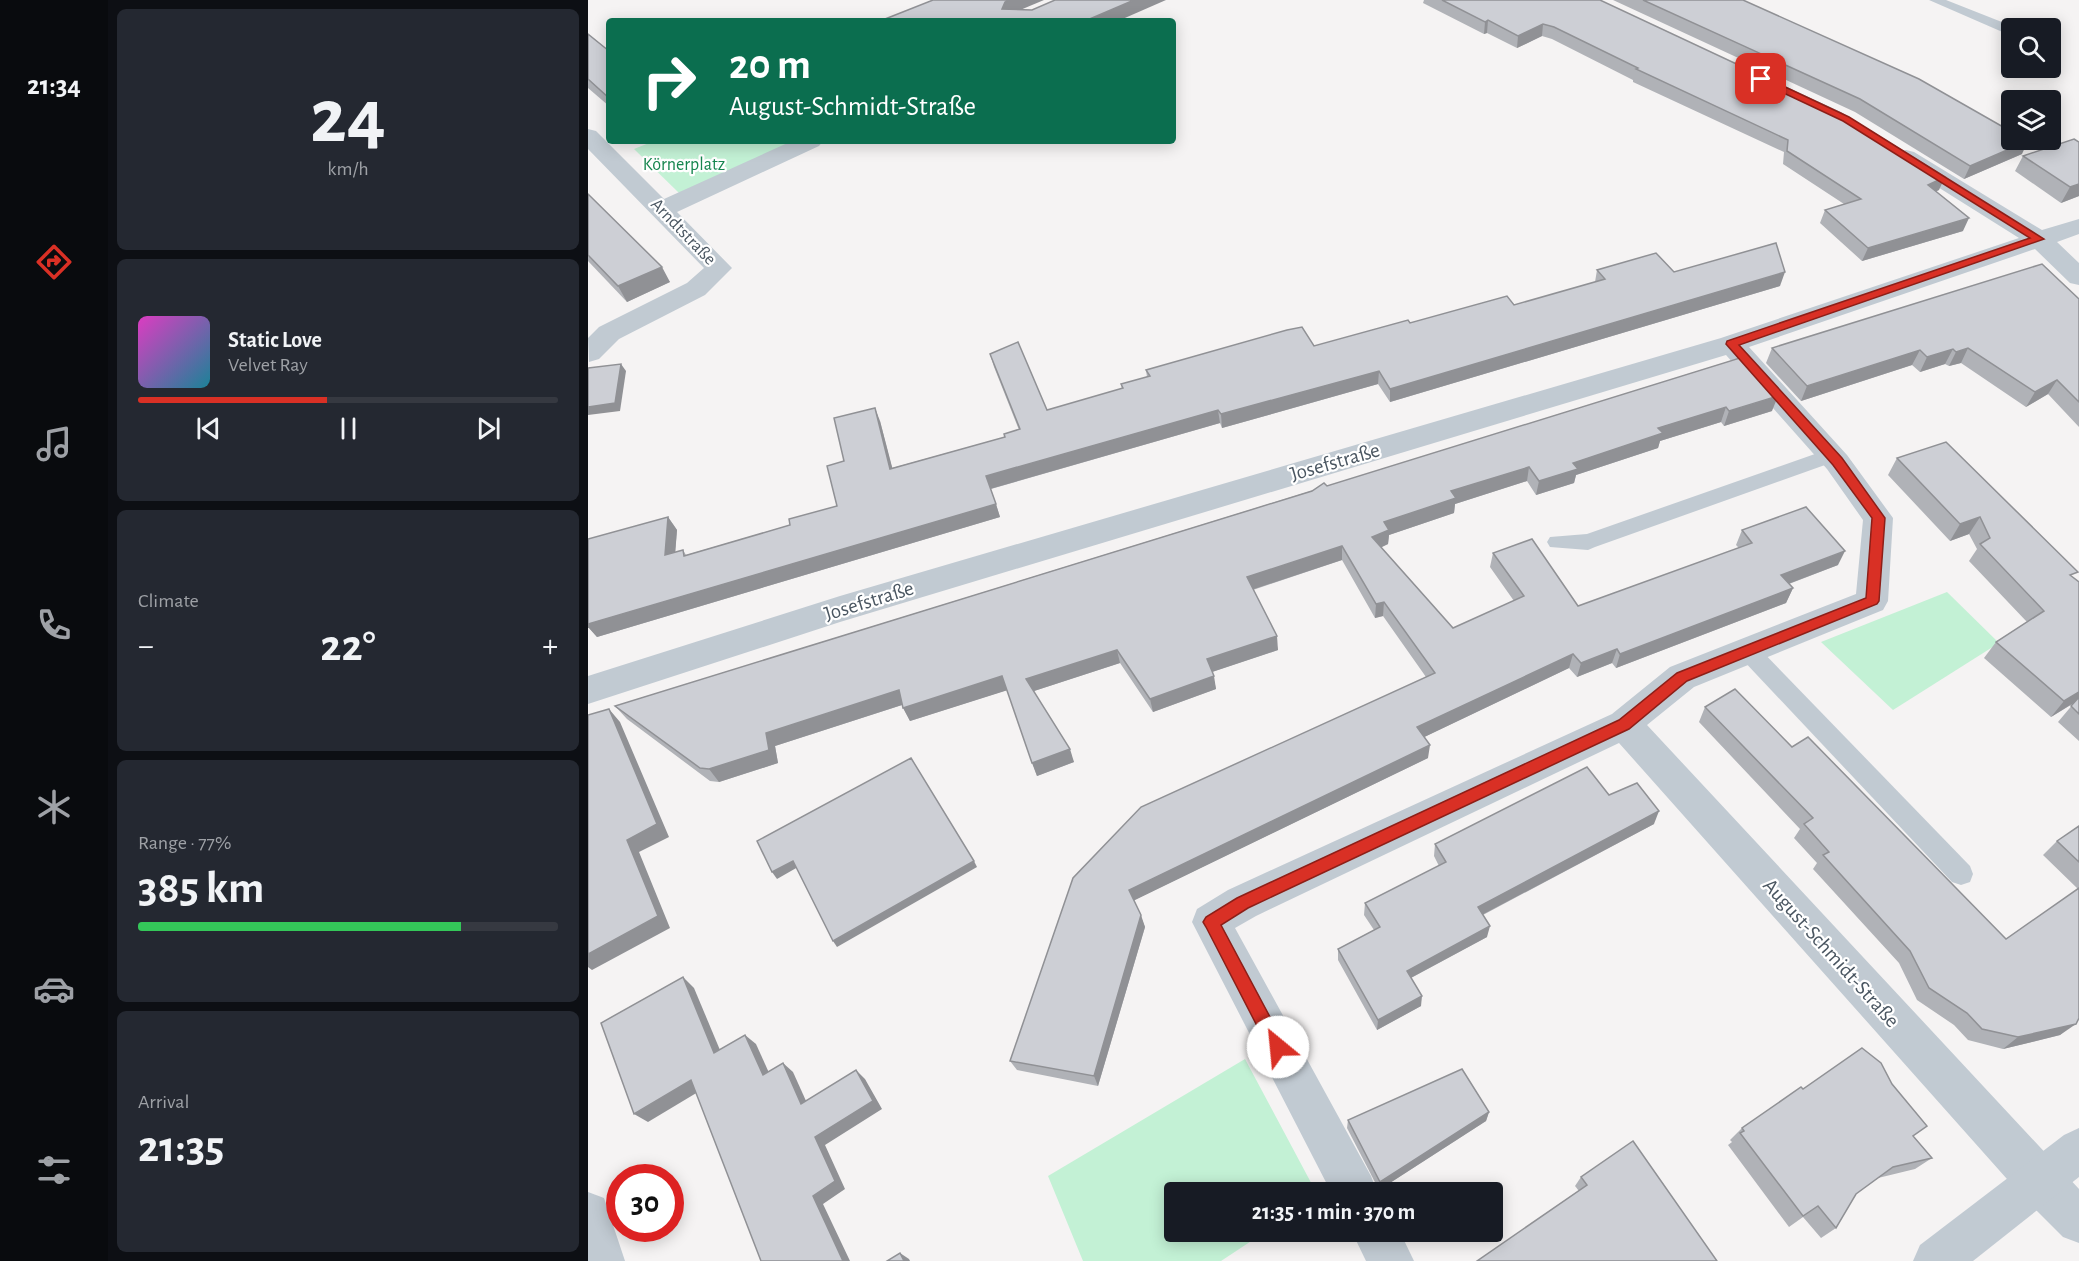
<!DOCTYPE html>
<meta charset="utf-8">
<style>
body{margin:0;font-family:"Alegreya Sans",sans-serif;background:#242831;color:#f1f3f6;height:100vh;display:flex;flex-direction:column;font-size:22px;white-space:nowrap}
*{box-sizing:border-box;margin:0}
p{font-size:20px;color:#9ea1a6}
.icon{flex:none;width:33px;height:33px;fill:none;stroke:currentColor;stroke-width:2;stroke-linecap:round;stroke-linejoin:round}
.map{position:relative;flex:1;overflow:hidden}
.drawer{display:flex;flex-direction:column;gap:9px;padding:9px;background:#0d0f14;width:480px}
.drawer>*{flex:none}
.banner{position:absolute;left:18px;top:18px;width:570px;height:126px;border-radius:6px;box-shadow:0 3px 15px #0003;background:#0b6e4f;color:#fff;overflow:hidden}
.buttons{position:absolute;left:1413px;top:18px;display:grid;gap:12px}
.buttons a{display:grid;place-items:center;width:60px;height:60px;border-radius:6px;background:#171b24;box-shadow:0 3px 15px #0003;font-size:30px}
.speed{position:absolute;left:18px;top:1164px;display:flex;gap:12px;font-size:30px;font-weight:700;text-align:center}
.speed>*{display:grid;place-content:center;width:78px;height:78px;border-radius:50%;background:#171b24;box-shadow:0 3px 15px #0003;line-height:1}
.speed .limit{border:9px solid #d22;background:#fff;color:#111}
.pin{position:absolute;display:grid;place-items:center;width:51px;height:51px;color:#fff;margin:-26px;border-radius:12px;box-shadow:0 3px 9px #0006}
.me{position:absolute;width:66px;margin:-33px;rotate:332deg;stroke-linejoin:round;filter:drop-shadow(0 0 4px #0008)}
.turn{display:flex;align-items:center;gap:21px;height:126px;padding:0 24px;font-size:27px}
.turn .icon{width:78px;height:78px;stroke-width:2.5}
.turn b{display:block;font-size:42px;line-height:51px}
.big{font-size:45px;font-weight:700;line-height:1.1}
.drawer .tile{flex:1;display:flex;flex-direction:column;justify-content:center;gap:9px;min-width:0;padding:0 21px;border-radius:9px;background:#242831}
.drawer .dial{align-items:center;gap:0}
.dial b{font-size:78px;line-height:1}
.song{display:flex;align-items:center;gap:18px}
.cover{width:72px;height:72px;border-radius:9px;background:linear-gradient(135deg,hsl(310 70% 55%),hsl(190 70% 35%))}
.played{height:6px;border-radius:3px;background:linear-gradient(90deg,#d93025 45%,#363941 45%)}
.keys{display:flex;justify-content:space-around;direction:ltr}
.heat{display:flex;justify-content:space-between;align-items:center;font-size:33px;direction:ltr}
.charge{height:9px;border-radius:4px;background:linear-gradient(90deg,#34c759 77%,#363941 0)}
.trip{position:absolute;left:576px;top:1182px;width:339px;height:60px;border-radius:6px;background:#171b24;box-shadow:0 3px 15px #0003;font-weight:700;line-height:60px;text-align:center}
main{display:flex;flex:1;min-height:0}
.menu{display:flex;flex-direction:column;width:108px;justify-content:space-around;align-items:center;background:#090b0e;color:#9ea1a6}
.menu .icon{width:42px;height:42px}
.menu .current{color:#d93025}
.menu b{font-size:27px;color:#f1f3f6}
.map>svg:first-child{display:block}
.green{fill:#c3f1d5}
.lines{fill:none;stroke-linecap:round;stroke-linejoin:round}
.service{fill:#c1cad2;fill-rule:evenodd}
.minor{fill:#c1cad2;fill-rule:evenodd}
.tertiary{fill:#c1cad2;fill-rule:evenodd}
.wall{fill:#b0b2b7}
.shaded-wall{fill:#909195}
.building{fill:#cdcfd5;stroke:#909195;stroke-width:1.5}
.route{fill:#d93025;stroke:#8d1f18;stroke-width:1.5}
.labels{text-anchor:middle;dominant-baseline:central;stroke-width:4.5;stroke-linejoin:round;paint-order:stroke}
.far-park-label{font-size:18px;fill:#17864f;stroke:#fff}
.far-street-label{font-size:18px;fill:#4a5661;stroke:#fff}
.street-label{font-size:21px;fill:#4a5661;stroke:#fff}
</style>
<main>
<nav class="menu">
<b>21:34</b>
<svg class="icon current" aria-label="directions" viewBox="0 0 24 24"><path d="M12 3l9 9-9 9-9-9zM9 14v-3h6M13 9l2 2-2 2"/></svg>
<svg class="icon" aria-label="music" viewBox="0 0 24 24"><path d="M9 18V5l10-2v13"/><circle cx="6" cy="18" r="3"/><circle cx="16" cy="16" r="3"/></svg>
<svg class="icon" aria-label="phone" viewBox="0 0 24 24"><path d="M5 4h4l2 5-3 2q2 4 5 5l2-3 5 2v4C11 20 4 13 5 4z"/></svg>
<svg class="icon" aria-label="climate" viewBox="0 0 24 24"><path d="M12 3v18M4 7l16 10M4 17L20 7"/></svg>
<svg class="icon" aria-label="car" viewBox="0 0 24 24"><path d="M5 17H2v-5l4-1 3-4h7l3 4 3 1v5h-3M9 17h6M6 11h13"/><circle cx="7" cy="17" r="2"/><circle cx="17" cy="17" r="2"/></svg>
<svg class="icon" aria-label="filters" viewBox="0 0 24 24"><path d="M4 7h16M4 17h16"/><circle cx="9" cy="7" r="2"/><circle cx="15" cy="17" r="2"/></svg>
</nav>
<section class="drawer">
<div class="tile dial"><b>24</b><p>km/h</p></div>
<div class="tile">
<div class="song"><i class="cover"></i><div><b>Static Love</b><p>Velvet Ray</p></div></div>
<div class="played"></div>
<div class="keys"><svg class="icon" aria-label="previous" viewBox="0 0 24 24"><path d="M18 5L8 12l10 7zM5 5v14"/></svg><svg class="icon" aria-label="pause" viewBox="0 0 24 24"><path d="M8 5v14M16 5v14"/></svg><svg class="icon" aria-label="next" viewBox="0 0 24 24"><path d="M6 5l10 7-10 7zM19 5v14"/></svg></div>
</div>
<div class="tile"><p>Climate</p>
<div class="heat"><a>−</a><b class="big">22°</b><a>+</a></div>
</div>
<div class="tile"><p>Range · 77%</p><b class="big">385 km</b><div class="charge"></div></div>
<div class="tile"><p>Arrival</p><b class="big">21:35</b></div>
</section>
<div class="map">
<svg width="1491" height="1261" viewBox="0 0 1491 1261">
<rect width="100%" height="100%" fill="#f5f3f3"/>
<g class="green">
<path d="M66,141H210L91,193L46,149Z"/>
<path d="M1359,592L1411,643L1305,710L1233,642Z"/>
<path d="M657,1059L728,1192H586V1232H677L633,1261H495L460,1176Z"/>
</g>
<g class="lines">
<g class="service">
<path d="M1341,0H1358L1429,28H1424V35L1419,34Z"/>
<path d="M1462,42L1473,48L1471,51H1462Z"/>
<path d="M1244,448L1251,450L1253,455L1251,460L1007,547L1000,550L962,547L959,542L962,537L999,534Z"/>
<path d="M1160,642L1168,645L1382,866L1385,874L1382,882L1373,885L1364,882L1152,657L1149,651L1152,645Z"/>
</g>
<g class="minor">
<path d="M0,129L8,131L76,199L204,141H235L231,146L89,212L144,268L117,295L31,339L11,359L1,362L0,338L11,327L99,283L116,268L0,149Z"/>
<path d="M1318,150L1326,152L1454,230L1491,219V234L1469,242L1491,263V285L1482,283L1447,249L1161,347L1259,455L1305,518L1300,601L1295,610L1106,687L1059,725L1491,1189V1243L1475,1237L1435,1197L1031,743L668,916L647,928L783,1176L789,1192H743L604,922L609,909L640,890L1024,714L1082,667L1268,594L1275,520L1239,469L1138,355L252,622L0,704V676L252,596L1133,338L1431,238L1310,162L1306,157L1310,152Z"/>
<path d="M0,1192L16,1198L37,1261H0Z"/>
<path d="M764,1232H812L826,1261H778Z"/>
</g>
<path class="tertiary" d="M1491,1128V1177L1385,1261H1325L1332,1245L1476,1135Z"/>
</g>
<g class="wall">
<path d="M836,0H1012L1351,190L1348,191L1375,231L1274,261L1232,223L1237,210L1256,204L1195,164L1196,152L1045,82V80L964,39L954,36L929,48L899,33L896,34L835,3Z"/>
<path d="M1025,0H1155L1434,154L1376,179L1267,112Z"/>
<path d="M0,34L21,51V106L0,88Z"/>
<path d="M1486,139L1491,196L1473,203L1427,171L1435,156Z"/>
<path d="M0,194L82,282L39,302L0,261Z"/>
<path d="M1009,270L1086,272L1192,286L802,402L790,384L634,428L632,423L403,489L412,517L9,637L1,628L80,517L89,530L87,553L95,550L98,555L202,525L249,506L256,461L292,421L304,468L417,437L431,430L406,367L402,354L459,410L534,389L533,384L559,377L558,370L726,346L822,323L926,305L1007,282Z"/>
<path d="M1491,299V427L1460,394L1438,407L1373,363L1361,366L1357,364L1332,372L1324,365L1213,401L1178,363L1184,348Z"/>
<path d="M1155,357L1184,411L1136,426L1133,422L1072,441L1070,448L988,475L986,483L948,495L939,481L867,504L866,513L801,535L800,544L793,547L865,628L926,601L902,567L905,553L990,606L1151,548L1148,545L1154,530L1250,565L1201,584L1205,588L1198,603L1028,668L1024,663L989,677L981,668L836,737L840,758L546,900L557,927L510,1086L429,1070L422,1061L485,878L838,677L795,616L787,618L754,560L665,590L690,650L624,672L628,689L565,712L532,663L446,691L486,762L449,776L419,690L322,721L314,705L187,746L190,763L131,782L122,781L39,719L27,706L739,486Z"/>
<path d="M1309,458L1491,582V741L1470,722L1486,703L1463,717L1396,658L1408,642L1439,622L1381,561L1389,549L1381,534L1362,541L1300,475Z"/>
<path d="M1117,707L1204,747L1418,939L1490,889L1455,855L1469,841L1491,826V1018L1472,1035L1415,1049L1380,1040L1366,1025L1329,1000L1311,963L1225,869L1229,863L1206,838L1212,829L1111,722Z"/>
<path d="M1021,795L1066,824L895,915L899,937L823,978L833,1006L789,1030L750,960V949L786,930L776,915L777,903L851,866L846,856L847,844Z"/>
<path d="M1215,1089L1325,1136L1344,1158L1327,1169L1290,1178L1268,1194L1248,1228L1233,1238L1215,1217L1201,1227L1140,1145L1144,1142L1142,1140L1154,1128Z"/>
<path d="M901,1112L898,1121L791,1190L759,1128L760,1120Z"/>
<path d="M993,1177L1129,1261L991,1191L987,1186Z"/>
</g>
<g class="shaded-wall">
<path d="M421,0H456L420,15L414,9L417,2Z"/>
<path d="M546,0H578L530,21H497Z"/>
<path d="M900,20L899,33L896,34L897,22Z"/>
<path d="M955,24L954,36L929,48L930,36Z"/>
<path d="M1440,141L1434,154L1376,179L1382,166Z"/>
<path d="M1357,177L1351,190L1334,198L1340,185Z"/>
<path d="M1491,184V196L1473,203L1482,187Z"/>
<path d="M1381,218L1375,231L1274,261L1280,248Z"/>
<path d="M74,267L82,282L39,302L30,286Z"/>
<path d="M1197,272L1192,286L802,402V389Z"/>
<path d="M1380,348L1373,363L1361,366L1368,352Z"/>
<path d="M1365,349L1357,364L1332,372L1339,357Z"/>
<path d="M1332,350L1324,365L1213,401L1219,386Z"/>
<path d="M33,364L38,371L32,411L0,415V407Z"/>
<path d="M791,371L790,384L634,428L633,414Z"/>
<path d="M1469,380L1460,394L1438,407L1447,392Z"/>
<path d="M1190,396L1184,411L1136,426L1141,411Z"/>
<path d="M1138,407L1133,422L1072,441L1070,448L988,475L986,483L948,495L951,481L985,463L1070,428Z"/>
<path d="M287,408L292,421L308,482L302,469Z"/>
<path d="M630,410L632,423L402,489L398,476Z"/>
<path d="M941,467L939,481L867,504L866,513L801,535L800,544L784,552V537L796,522L863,491Z"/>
<path d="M408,504L412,517L9,637L1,628H0V617Z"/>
<path d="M80,517L89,530L86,568L77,555Z"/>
<path d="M1392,517L1381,534L1362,541L1372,524Z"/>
<path d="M754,546V560L660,591L659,577Z"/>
<path d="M1257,551L1250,565L1187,589L1193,575Z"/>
<path d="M1205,588L1198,603L1028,668L1032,654Z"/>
<path d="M796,602L795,616L787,618L788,604Z"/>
<path d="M689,636L690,650L621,673L619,659Z"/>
<path d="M1029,649L1024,663L989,677L993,663Z"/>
<path d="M529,650L532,663L443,692L438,679Z"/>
<path d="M985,654L981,668L828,741L829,727Z"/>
<path d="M414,676L420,690L322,721L315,708Z"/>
<path d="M626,676L628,689L565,712L562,699Z"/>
<path d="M311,690L317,704L187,746L190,763L131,782L121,769L178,733Z"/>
<path d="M1491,692V698L1487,702L1463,717L1476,701Z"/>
<path d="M21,709L32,722L81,837L51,852L82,928L4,970L0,967V954L39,840Z"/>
<path d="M842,745L840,758L545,901L541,890Z"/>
<path d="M482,749L486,762L449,776L444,763Z"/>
<path d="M1071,811L1066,824L888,918L890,907Z"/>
<path d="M205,861L210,867L189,879L184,872Z"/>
<path d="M386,861L389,867L249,947L245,941Z"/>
<path d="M553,915L557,927L510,1086L506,1076Z"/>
<path d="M902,926L899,937L817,981L819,971Z"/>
<path d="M95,977L106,988L137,1062L126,1053Z"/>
<path d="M834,996L833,1006L789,1030L790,1020Z"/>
<path d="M1488,1024L1472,1035L1415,1049L1430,1037Z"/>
<path d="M157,1035L168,1044L186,1084L175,1075Z"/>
<path d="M195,1063L205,1072L223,1112L213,1104Z"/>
<path d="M268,1070L277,1079L294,1109L237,1145L257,1189L235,1204L262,1261H255L225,1196L227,1137Z"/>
<path d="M103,1080L115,1089L60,1122L46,1114Z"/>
<path d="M901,1112L898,1121L791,1190L792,1182Z"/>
<path d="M312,1253L321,1259L322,1261H316Z"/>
</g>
<g class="building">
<path d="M345,0H421L417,2L414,9L444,10L467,0H546L497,21H292Z"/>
<path d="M854,0H1012L1253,113L1357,177L1340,185L1381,218L1280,248L1237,210L1273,199L1199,151L1200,140L1048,69L1050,68L966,27L955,24L930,36L900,20L897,22Z"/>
<path d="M1055,0H1155L1331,79L1424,132V140H1438L1440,141L1382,166L1272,99Z"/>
<path d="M0,34L21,51V98L0,79Z"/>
<path d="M1486,139L1491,142V184L1482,187L1435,156Z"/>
<path d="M0,194L74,267L30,286L0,255Z"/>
<path d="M1188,243L1197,272L802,389L791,371L633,414L630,410L398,476L408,504L0,624V539L80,517L77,555L95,550L96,556L202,525L201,519L249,506L239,466L256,461L246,418L287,408L302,469L417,437L416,434L432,429L402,354L430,342L459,410L535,388L533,384L562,376L558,370L699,330L714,327L726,346L820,320L822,323L919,296L926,305L1017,279L1009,270L1068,253L1086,272Z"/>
<path d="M1454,264L1491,299V402L1469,380L1447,392L1380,348L1368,352L1365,349L1339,357L1332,350L1219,386L1184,348Z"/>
<path d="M1155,357L1190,396L1141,411L1138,407L1070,428L1075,433L985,463L990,469L951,481L941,467L863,491L868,498L796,522L801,530L784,537L865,628L936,596L905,553L944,539L990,606L1164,543L1154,530L1218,507L1257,551L1193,575L1205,588L1032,654L1029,649L993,663L985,654L829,727L842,745L541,890L553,915L506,1076L422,1061L485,878L553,807L847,673L796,602L788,604L754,546L659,577L689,636L619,659L626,676L562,699L529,650L438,679L482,749L444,763L414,676L315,708L311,690L178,733L181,750L121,769L112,768L27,706L724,491L736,483L739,486Z"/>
<path d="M33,364L27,403L0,407V368Z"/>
<path d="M1358,442L1490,572L1482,575L1491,582V692L1476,701L1408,642L1456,611L1392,544L1402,538L1392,517L1372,524L1309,458Z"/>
<path d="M1147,689L1204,747L1220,737L1418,939L1491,888V1018L1488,1024L1430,1037L1394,1029L1379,1013L1341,988L1322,951L1235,855L1241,852L1216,824L1225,818L1117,707Z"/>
<path d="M1491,697V714L1483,706Z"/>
<path d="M21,709L69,824L39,840L70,916L0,954V715Z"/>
<path d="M323,758L386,861L245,941L205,861L184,872L169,841Z"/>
<path d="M999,767L1021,795L1049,783L1071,811L890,907L902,926L819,971L834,996L790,1020L750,949L792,927L777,903L858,862L847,844Z"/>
<path d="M1491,826V862L1469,841Z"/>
<path d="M95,977L126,1053L157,1035L175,1075L195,1063L213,1104L268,1070L285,1101L227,1137L247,1181L225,1196L255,1261H173L103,1080L46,1114L13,1023Z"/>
<path d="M1274,1048L1293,1063L1304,1084L1339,1126L1325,1136L1344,1158L1305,1167L1268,1194L1248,1228L1230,1206L1215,1216L1152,1133L1156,1131L1154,1128L1213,1087L1215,1089Z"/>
<path d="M874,1069L901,1112L792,1182L760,1120Z"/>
<path d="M1045,1141L1129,1261H889L999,1185L993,1177Z"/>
<path d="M312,1253L316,1261H299Z"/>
</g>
<path class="route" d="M1170,77H1176L1261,117L1456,239L1151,345L1254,458L1297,518L1291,601L1289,604L1099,681L1041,729L660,908L633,925L698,1047L696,1053L690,1055L683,1053L618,927L615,922L618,917L649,898L1031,720L1089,673L1278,598L1284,518L1245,465L1138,344L1139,341L1442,238L1255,121L1170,81Z"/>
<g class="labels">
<g class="far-park-label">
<text x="96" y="165">Körnerplatz</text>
</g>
<g class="far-street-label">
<text transform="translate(95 232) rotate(46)">Arndtstraße</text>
</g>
<g class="street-label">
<text transform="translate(747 462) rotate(-16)">Josefstraße</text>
<text transform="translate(281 601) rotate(-17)">Josefstraße</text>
<text transform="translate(1243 953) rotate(48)">August-Schmidt-Straße</text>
</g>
</g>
</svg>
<div class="buttons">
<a><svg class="icon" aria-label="search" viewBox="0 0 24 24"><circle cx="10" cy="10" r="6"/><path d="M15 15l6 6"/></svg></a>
<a><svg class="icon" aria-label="layers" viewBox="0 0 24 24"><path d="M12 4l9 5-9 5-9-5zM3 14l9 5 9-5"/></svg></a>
</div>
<div class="speed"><div class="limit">30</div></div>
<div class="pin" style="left:1173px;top:79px;background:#d93025"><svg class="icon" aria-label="arrive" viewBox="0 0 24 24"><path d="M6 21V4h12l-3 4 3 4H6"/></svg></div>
<svg class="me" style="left:690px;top:1047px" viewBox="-20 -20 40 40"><circle r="19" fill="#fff"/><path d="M0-13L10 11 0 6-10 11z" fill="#d93025"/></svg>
<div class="trip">21:35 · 1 min · 370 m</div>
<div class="banner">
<div class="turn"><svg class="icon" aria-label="right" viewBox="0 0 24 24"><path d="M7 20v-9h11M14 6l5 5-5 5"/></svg><div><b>20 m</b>August-Schmidt-Straße</div></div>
</div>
</div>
</main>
